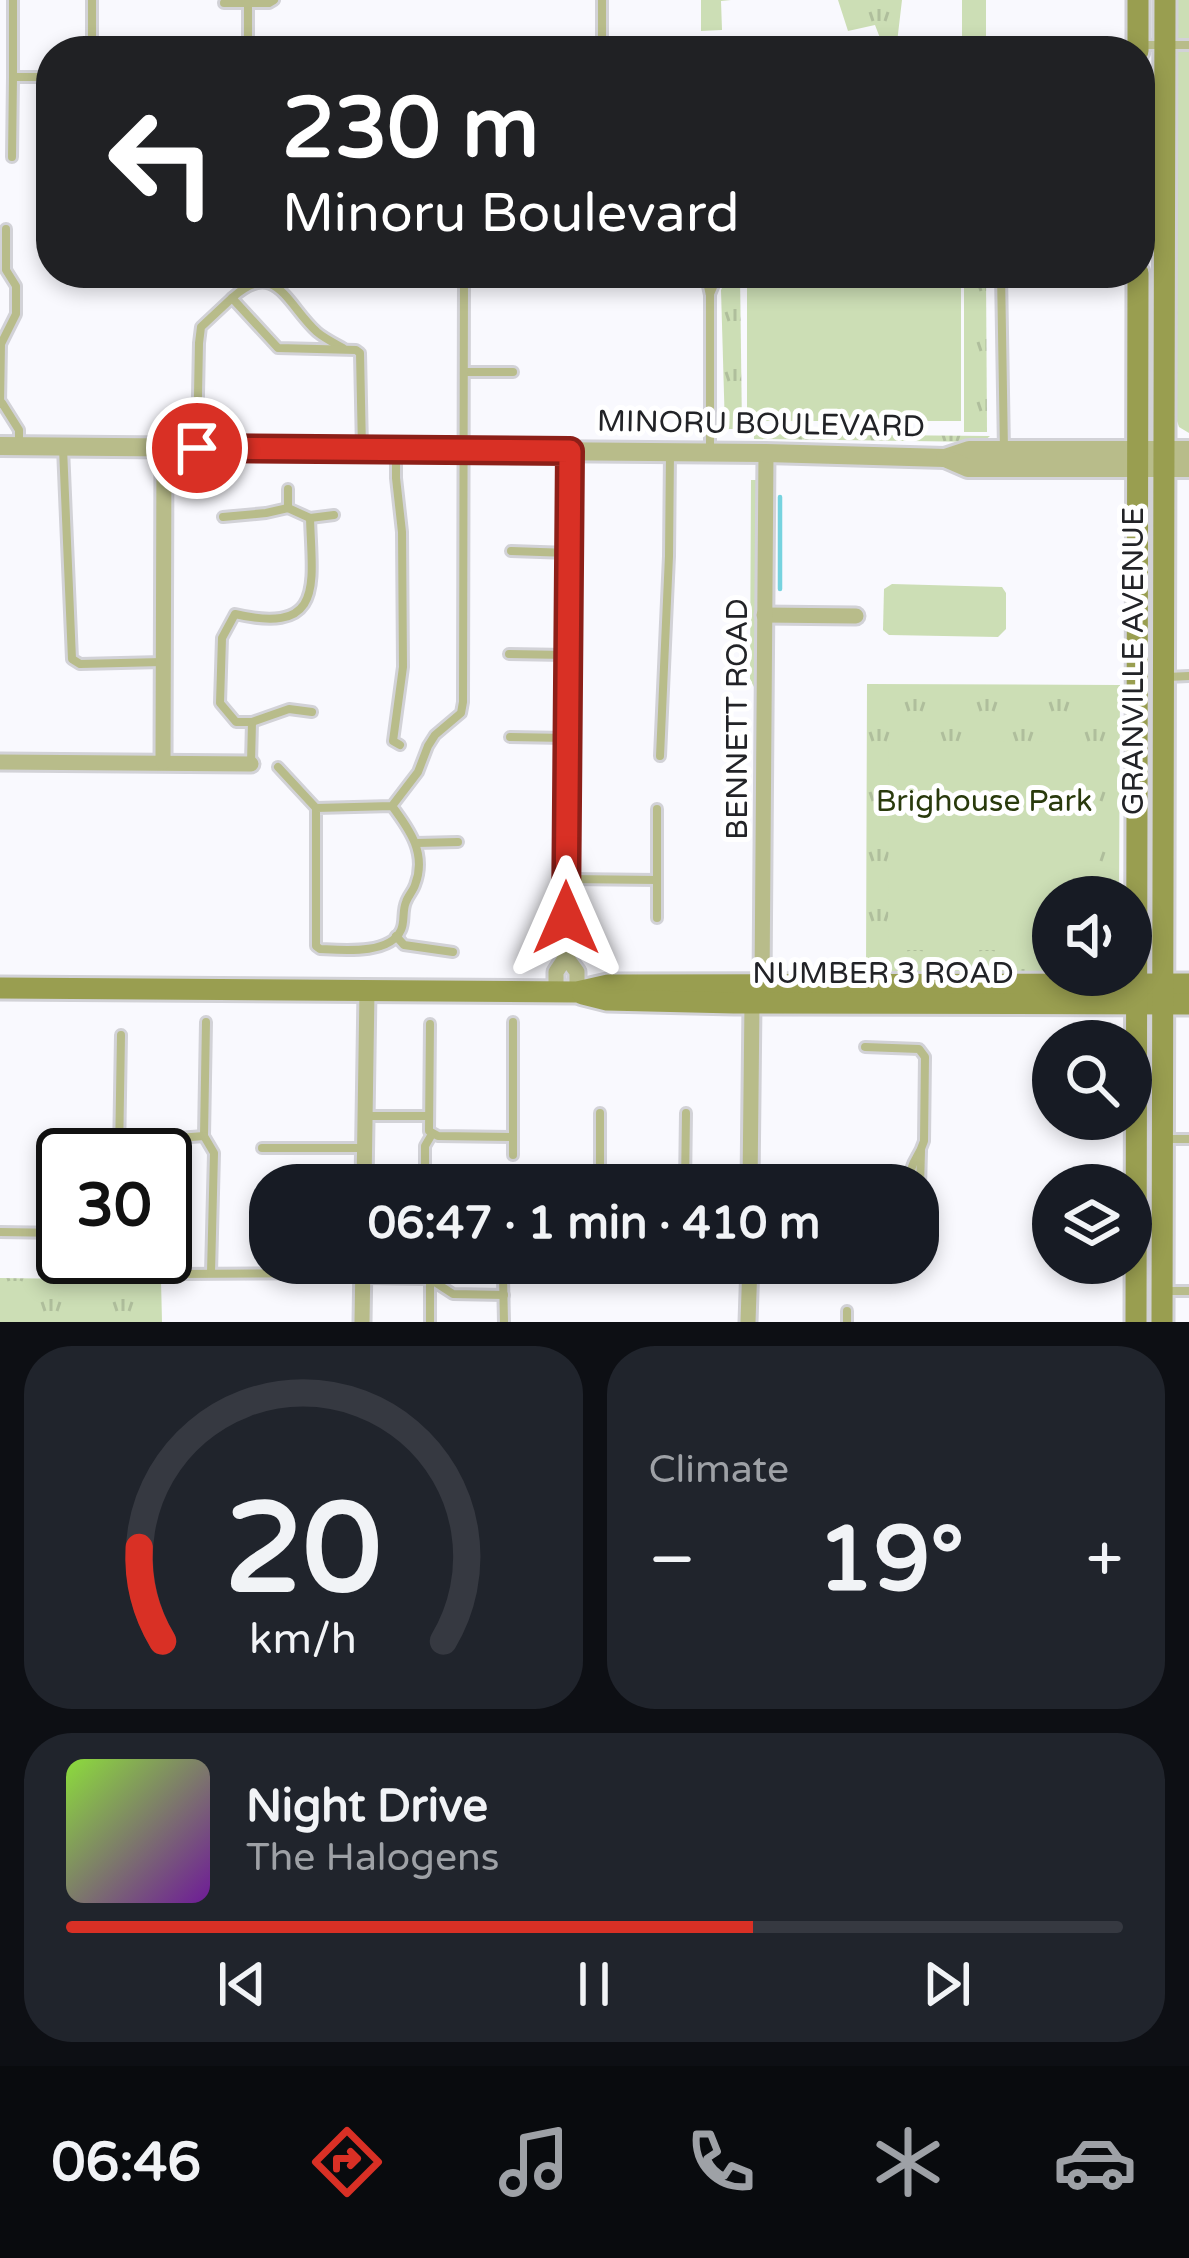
<!DOCTYPE html>
<meta charset="utf-8">
<style>
body{margin:0;font-family:"Varela Round",sans-serif;background:#20242c;color:#f1f3f6;height:100vh;display:flex;flex-direction:column;font-size:45px;white-space:nowrap}
*{box-sizing:border-box;margin:0}
p{font-size:39px;color:#9ea1a6}
.icon{flex:none;width:66px;height:66px;fill:none;stroke:currentColor;stroke-width:2;stroke-linecap:round;stroke-linejoin:round}
.map{position:relative;height:1322px;overflow:hidden}
.sheet{display:flex;flex-direction:column;gap:24px;padding:24px;background:#0d0f14;flex:1}
.sheet>*{flex:none}
.hud{position:absolute;left:36px;top:36px;width:1119px;height:252px;border-radius:48px;box-shadow:0 6px 18px #0003;background:#202124;color:#fff;overflow:hidden}
.fabs{position:absolute;left:1032px;top:876px;display:grid;gap:24px}
.fabs a{display:grid;place-items:center;width:120px;height:120px;border-radius:50%;background:#171b24;box-shadow:0 6px 18px #0003;font-size:60px}
.speed{position:absolute;left:36px;top:1128px;display:flex;gap:24px;font-size:60px;font-weight:700;text-align:center}
.speed>*{display:grid;place-content:center;width:156px;height:156px;border-radius:50%;background:#171b24;box-shadow:0 6px 18px #0003;line-height:1}
.speed .limit{border:6px solid #111;border-radius:18px;background:#fff;color:#111}
.pin{position:absolute;display:grid;place-items:center;width:102px;height:102px;color:#fff;margin:-51px;border:6px solid #fff;border-radius:50%;box-shadow:0 3px 12px #0007}
.me{position:absolute;width:132px;margin:-66px;rotate:0deg;stroke-linejoin:round;filter:drop-shadow(0 0 9px #0008)}
.turn{display:flex;align-items:center;gap:42px;height:252px;padding:0 48px;font-size:54px}
.turn .icon{width:156px;height:156px;stroke-width:2.5}
.turn b{display:block;font-size:84px;line-height:102px}
.big{font-size:90px;font-weight:800;line-height:1.1}
.sheet .card{flex:1;display:flex;flex-direction:column;justify-content:center;gap:18px;min-width:0;padding:0 42px;border-radius:48px;background:#20242c}
.sheet .dial{align-items:center;gap:0}
.dial svg{height:312px;overflow:visible;fill:none;stroke:#363941;stroke-width:7;stroke-linecap:round;text-anchor:middle}
.dial text{fill:#f1f3f6;stroke:none}
.song{display:flex;align-items:center;gap:36px}
.cover{width:144px;height:144px;border-radius:18px;background:linear-gradient(135deg,hsl(90 70% 55%),hsl(280 70% 35%))}
.played{height:12px;border-radius:6px;background:linear-gradient(90deg,#d93025 65%,#363941 65%)}
.keys{display:flex;justify-content:space-around;direction:ltr}
.heat{display:flex;justify-content:space-between;align-items:center;font-size:66px;direction:ltr}
.sheet .tiles{flex:1;display:grid;gap:24px;grid-template-columns:1fr 1fr}
.card:last-child{grid-column:span 2}
.trip{position:absolute;left:249px;top:1164px;width:690px;height:120px;border-radius:48px;background:#171b24;box-shadow:0 6px 18px #0003;font-weight:800;line-height:120px;text-align:center}
.dock{display:flex;height:192px;justify-content:space-around;align-items:center;background:#090b0e;color:#9ea1a6}
.dock .icon{width:84px;height:84px}
.dock .on{color:#d93025}
.dock b{font-size:54px;color:#f1f3f6}
.map>svg:first-child{display:block}
.grass{fill:url(#grass-tufts)}
.garden{fill:#ccdeb5}
.lines{fill:none;stroke-linecap:round;stroke-linejoin:round}
.stream{stroke:#77d3df;stroke-width:4.5}
.service-casing{stroke:#d2d2d7;stroke-width:14}
.minor-casing{stroke:#d2d2d7;stroke-width:21}
.tertiary-casing{stroke:#d2d2d7;stroke-width:24}
.secondary-casing{stroke:#d2d2d7;stroke-width:27}
.service{stroke:#b8bc8a;stroke-width:8}
.minor{stroke:#b8bc8a;stroke-width:15}
.tertiary{stroke:#b8bc8a;stroke-width:18}
.secondary{stroke:#999e50;stroke-width:21}
.route-casing{stroke:#8d1f18;stroke-width:30}
.route{stroke:#d93025;stroke-width:21}
.labels{text-anchor:middle;dominant-baseline:central;stroke-width:10;stroke-linejoin:round;paint-order:stroke}
.street-label{font-size:30px;fill:#222327;stroke:#fff}
.park-label{font-size:30px;fill:#293a0c;stroke:#fff}
</style>
<div class="map">
<svg width="1189" height="1322" viewBox="0 0 1189 1322">
<defs>
<pattern id="grass-tufts" width="24" height="20" patternUnits="userSpaceOnUse" patternTransform="scale(3)"><rect width="24" height="20" fill="#ccdeb5"/><path d="M3 7l-1-3M5 7V3M7 7l1-3M15 17l-1-3M17 17v-4M19 17l1-3" fill="none" stroke="#afbe9c"/></pattern>
</defs>
<rect width="100%" height="100%" fill="#f9f9fe"/>
<g class="grass">
<path d="M838,0H902L896,51H885L875,25L848,31Z"/>
<path d="M962,0H986V51L962,47Z"/>
<path d="M1176,0H1189V433L1179,427L1176,418Z"/>
<path d="M740,273L742,429H725L721,290L729,274Z"/>
<path d="M964,273H986L987,432H964Z"/>
<path d="M754,434L990,436L983,442L754,439Z"/>
<path d="M751,480H761L760,496L756,506L755,599C763,614 758,622 755,638C753,654 755,673 755,689L750,679Z"/>
<path d="M867,684L1120,685L1119,897H1053V972L866,973Z"/>
<path d="M0,1278L161,1280L162,1322H241H0Z"/>
</g>
<g class="garden">
<path d="M701,0H731L721,1L722,30L701,31Z"/>
<rect x="747" y="278" width="214" height="143"/>
<path d="M892,584L1002,587L1006,593V629L998,637L889,635L883,630L884,589Z"/>
<path d="M889,741L1097,742V897H1053V950H888Z"/>
</g>
<g class="lines">
<path class="stream" d="M780,589V497"/>
<g class="service-casing">
<g id="service">
<path d="M13,0V77H38"/>
<path d="M224,3H248"/>
<path d="M1140,45H1189"/>
<path d="M92,51V0"/>
<path d="M248,51V3H269L274,0"/>
<path d="M602,51V0"/>
<path d="M12,157L13,77"/>
<path d="M705,273L710,295V451"/>
<path d="M1001,273L1004,451"/>
<path d="M710,294L719,273"/>
<path d="M232,298C276,258 287,305 317,332C324,338 334,343 343,348"/>
<path d="M465,372H513"/>
<path d="M2,403L19,430V443"/>
<path d="M0,404L1,344L16,314V286L6,270V229"/>
<path d="M197,446L199,343L201,327L232,298L278,348L356,350L360,353L362,449"/>
<path d="M63,448L72,659L80,664L162,662"/>
<path d="M396,451V478L402,532L403,667L393,741L400,745"/>
<path d="M288,508V489"/>
<path d="M223,517L266,513L288,508L310,518C312,584 325,635 235,614L222,638L220,703L236,722H252L251,763"/>
<path d="M310,518L334,515"/>
<path d="M511,551L569,553"/>
<path d="M509,654L566,655"/>
<path d="M1167,677L1189,676"/>
<path d="M252,722L289,709L312,712"/>
<path d="M510,737L567,738"/>
<path d="M660,756L669,556L670,453"/>
<path d="M278,767L316,808"/>
<path d="M392,806C410,830 427,854 415,885C413,891 408,896 406,902C402,911 405,922 401,930C390,955 342,950 320,949L316,946V808L392,806L418,772L428,746L435,735L461,713L463,702L464,273"/>
<path d="M416,843L458,842"/>
<path d="M568,879L657,880"/>
<path d="M657,918V809"/>
<path d="M396,936L404,945L453,952"/>
<path d="M206,1022L204,1136L214,1153L211,1273"/>
<path d="M513,1022V1155"/>
<path d="M430,1024L429,1131L438,1136L513,1137"/>
<path d="M865,1047L919,1049L925,1057L924,1141C917,1163 910,1158 910,1185"/>
<path d="M366,1116H427"/>
<path d="M119,1136L153,1140L204,1136"/>
<path d="M1167,1139H1189"/>
<path d="M262,1148H363"/>
<path d="M119,1155L121,1035"/>
<path d="M425,1171V1146L432,1134"/>
<path d="M600,1185V1113"/>
<path d="M685,1185L686,1113"/>
<path d="M919,1222L921,1151"/>
<path d="M0,1232L63,1233"/>
<path d="M117,1270V1257"/>
<path d="M178,1274L361,1273"/>
<path d="M503,1277L504,1322"/>
<path d="M366,1278L430,1279L453,1294L504,1295"/>
<path d="M430,1280V1322"/>
<path d="M1164,1291H1189"/>
<path d="M847,1311V1322"/>
</g>
</g>
<g class="minor-casing">
<g id="minor">
<path d="M764,615L856,616"/>
<path d="M0,762L251,764"/>
<path d="M163,762L164,447"/>
<path d="M566,957L577,972V992"/>
<path d="M762,985L766,453"/>
<path d="M556,992V972L566,957L570,451"/>
<path d="M364,1185L367,991"/>
<path d="M750,1185L752,1003"/>
<path d="M362,1322L363,1263"/>
<path d="M748,1322L750,1263"/>
</g>
</g>
<g class="tertiary-casing">
<g id="tertiary">
<path d="M0,446L766,453L945,458L969,450H1189"/>
<path d="M945,458L968,468H1189"/>
</g>
</g>
<g class="secondary-casing">
<g id="secondary">
<path d="M1138,0V51"/>
<path d="M0,988L577,992L608,985L1189,984"/>
<path d="M583,994L607,1000L734,1003L1189,1004"/>
<path d="M1136,1322L1138,273"/>
<path d="M1162,1322L1165,0"/>
</g>
</g>
<use href="#service" class="service"/>
<use href="#minor" class="minor"/>
<use href="#tertiary" class="tertiary"/>
<use href="#secondary" class="secondary"/>
</g>
<g class="lines">
<g class="route-casing">
<path id="route" d="M197,448L570,451L566,918"/>
</g>
<use href="#route" class="route"/>
</g>
<g class="labels">
<g class="street-label">
<text transform="translate(761 424) rotate(1)">MINORU BOULEVARD</text>
<text transform="translate(1133 661) rotate(-90)">GRANVILLE AVENUE</text>
<text transform="translate(737 719) rotate(-90)">BENNETT ROAD</text>
<text x="883" y="973">NUMBER 3 ROAD</text>
</g>
<g class="park-label">
<text x="984" y="801">Brighouse Park</text>
</g>
</g>
</svg>
<div class="fabs">
<a><svg class="icon" aria-label="sound" viewBox="0 0 24 24"><path d="M4 9h4l5-4v14l-5-4H4zM17 9q2 3 0 6"/></svg></a>
<a><svg class="icon" aria-label="search" viewBox="0 0 24 24"><circle cx="10" cy="10" r="6"/><path d="M15 15l6 6"/></svg></a>
<a><svg class="icon" aria-label="layers" viewBox="0 0 24 24"><path d="M12 4l9 5-9 5-9-5zM3 14l9 5 9-5"/></svg></a>
</div>
<div class="speed"><div class="limit">30</div></div>
<div class="pin" style="left:197px;top:448px;background:#d93025"><svg class="icon" aria-label="arrive" viewBox="0 0 24 24"><path d="M6 21V4h12l-3 4 3 4H6"/></svg></div>
<svg class="me" style="left:566px;top:918px" viewBox="-20 -20 40 40"><path d="M0-17L14 15 0 8-14 15z" fill="#d93025" stroke="#fff" stroke-width="4"/></svg>
<div class="trip">06:47 · 1 min · 410 m</div>
<div class="hud">
<div class="turn"><svg class="icon" aria-label="left" viewBox="0 0 24 24"><path d="M17 20v-9H6M10 6l-5 5 5 5"/></svg><div><b>230 m</b>Minoru Boulevard</div></div>
</div>
</div>
<section class="sheet">
<div class="tiles">
<div class="card dial"><svg viewBox="0 0 100 80">
<path d="M14 69A42 42 0 1 1 86 69"/>
<path d="M14 69A42 42 0 0 1 8 45" stroke="#d93025"/>
<text x="50" y="56" font-size="32" font-weight="700">20</text>
<text x="50" y="72" font-size="11">km/h</text>
</svg></div>
<div class="card"><p>Climate</p>
<div class="heat"><a>−</a><b class="big">19°</b><a>+</a></div>
</div>
<div class="card">
<div class="song"><i class="cover"></i><div><b>Night Drive</b><p>The Halogens</p></div></div>
<div class="played"></div>
<div class="keys"><svg class="icon" aria-label="previous" viewBox="0 0 24 24"><path d="M18 5L8 12l10 7zM5 5v14"/></svg><svg class="icon" aria-label="pause" viewBox="0 0 24 24"><path d="M8 5v14M16 5v14"/></svg><svg class="icon" aria-label="next" viewBox="0 0 24 24"><path d="M6 5l10 7-10 7zM19 5v14"/></svg></div>
</div>
</div>
</section>
<nav class="dock">
<b>06:46</b>
<svg class="icon on" aria-label="directions" viewBox="0 0 24 24"><path d="M12 3l9 9-9 9-9-9zM9 14v-3h6M13 9l2 2-2 2"/></svg>
<svg class="icon" aria-label="music" viewBox="0 0 24 24"><path d="M9 18V5l10-2v13"/><circle cx="6" cy="18" r="3"/><circle cx="16" cy="16" r="3"/></svg>
<svg class="icon" aria-label="phone" viewBox="0 0 24 24"><path d="M5 4h4l2 5-3 2q2 4 5 5l2-3 5 2v4C11 20 4 13 5 4z"/></svg>
<svg class="icon" aria-label="climate" viewBox="0 0 24 24"><path d="M12 3v18M4 7l16 10M4 17L20 7"/></svg>
<svg class="icon" aria-label="car" viewBox="0 0 24 24"><path d="M5 17H2v-5l4-1 3-4h7l3 4 3 1v5h-3M9 17h6M6 11h13"/><circle cx="7" cy="17" r="2"/><circle cx="17" cy="17" r="2"/></svg>
</nav>
